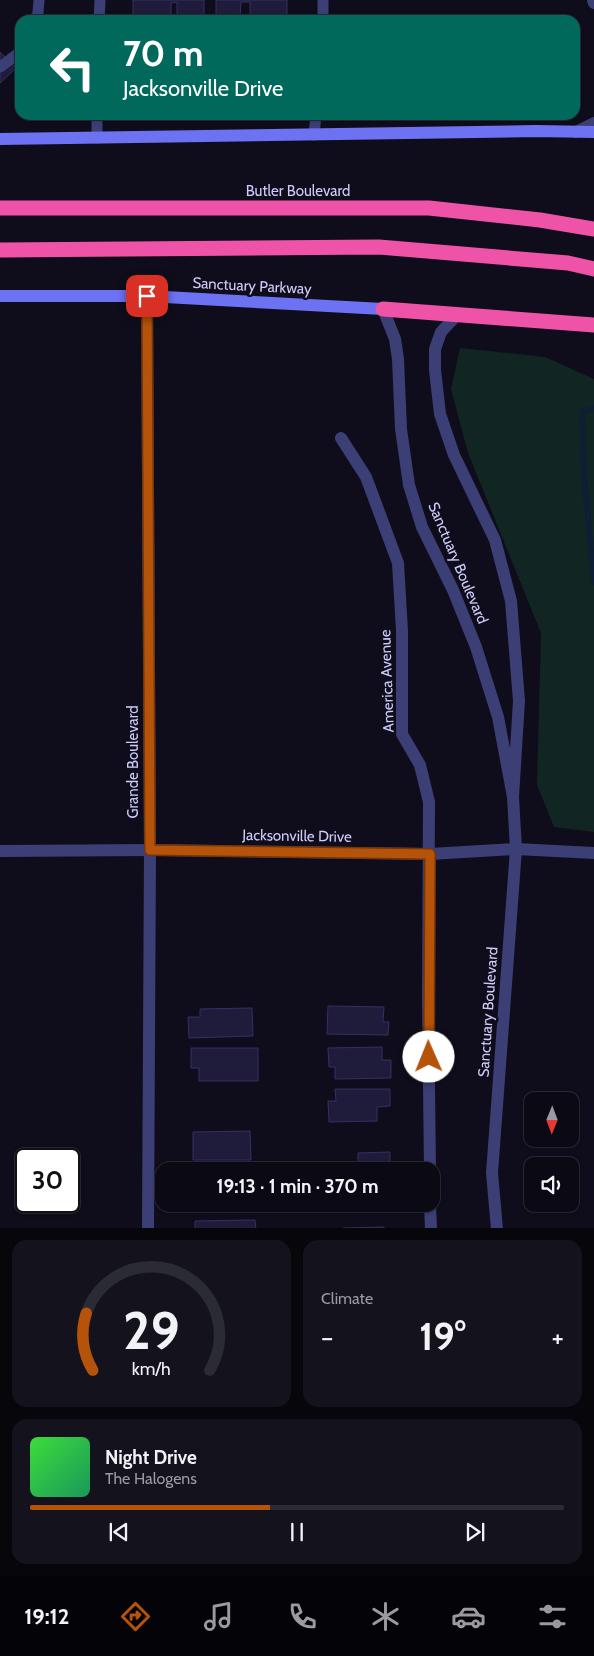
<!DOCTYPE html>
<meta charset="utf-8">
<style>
body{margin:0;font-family:Cabin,sans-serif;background:#14131d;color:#f1f3f6;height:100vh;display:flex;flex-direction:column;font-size:19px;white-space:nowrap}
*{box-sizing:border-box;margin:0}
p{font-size:16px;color:#9a9aa0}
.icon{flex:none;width:28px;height:28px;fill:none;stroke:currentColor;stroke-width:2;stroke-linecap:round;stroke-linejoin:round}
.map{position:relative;height:1228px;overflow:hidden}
.details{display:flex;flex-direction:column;gap:12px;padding:12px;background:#06060b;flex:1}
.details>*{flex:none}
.hud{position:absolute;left:15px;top:15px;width:565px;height:105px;border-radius:15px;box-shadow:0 1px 4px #0004,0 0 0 1px #2b2b34;background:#00695c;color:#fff;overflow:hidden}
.needle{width:32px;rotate:181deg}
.fabs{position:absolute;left:524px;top:1092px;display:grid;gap:10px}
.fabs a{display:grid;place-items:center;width:55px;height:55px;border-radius:10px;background:#0b0a14;box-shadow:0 1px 4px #0004,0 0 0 1px #2b2b34;font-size:25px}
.speed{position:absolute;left:15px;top:1148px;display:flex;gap:10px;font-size:25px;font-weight:700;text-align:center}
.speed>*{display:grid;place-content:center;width:65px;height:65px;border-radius:50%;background:#0b0a14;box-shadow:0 1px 4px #0004,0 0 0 1px #2b2b34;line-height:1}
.speed .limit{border:2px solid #111;border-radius:8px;background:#fff;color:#111}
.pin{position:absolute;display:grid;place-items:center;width:42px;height:42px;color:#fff;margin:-21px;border-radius:10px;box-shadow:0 2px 8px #0006}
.me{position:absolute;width:55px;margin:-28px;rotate:359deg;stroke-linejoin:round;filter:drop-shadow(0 0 4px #0008)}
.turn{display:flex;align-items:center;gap:18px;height:105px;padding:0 25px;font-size:22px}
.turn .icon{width:65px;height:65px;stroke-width:2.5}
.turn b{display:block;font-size:35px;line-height:42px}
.big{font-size:38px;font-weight:700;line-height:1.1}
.details .widget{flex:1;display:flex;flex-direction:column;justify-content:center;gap:8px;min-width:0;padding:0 18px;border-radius:15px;background:#14131d}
.details .dial{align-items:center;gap:0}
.dial svg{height:130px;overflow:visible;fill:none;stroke:#2b2b34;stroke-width:7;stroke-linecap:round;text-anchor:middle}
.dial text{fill:#f1f3f6;stroke:none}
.song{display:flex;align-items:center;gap:15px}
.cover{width:60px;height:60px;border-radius:8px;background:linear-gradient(135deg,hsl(120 70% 55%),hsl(150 70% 35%))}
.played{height:5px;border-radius:2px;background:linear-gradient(90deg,#b45309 45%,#2b2b34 45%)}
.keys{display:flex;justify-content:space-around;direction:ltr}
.heat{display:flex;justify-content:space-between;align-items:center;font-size:28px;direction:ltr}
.details .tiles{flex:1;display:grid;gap:12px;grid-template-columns:1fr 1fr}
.widget:last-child{grid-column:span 2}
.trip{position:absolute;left:155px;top:1162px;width:285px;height:50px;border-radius:15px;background:#0b0a14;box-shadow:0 1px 4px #0004,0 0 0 1px #2b2b34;font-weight:700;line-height:50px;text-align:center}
.tab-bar{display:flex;height:80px;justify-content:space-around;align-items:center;background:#040408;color:#9a9aa0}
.tab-bar .icon{width:35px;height:35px}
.tab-bar .active{color:#b45309}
.tab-bar b{font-size:22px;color:#f1f3f6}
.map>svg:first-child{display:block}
.green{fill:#112523}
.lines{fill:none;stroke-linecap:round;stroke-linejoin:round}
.stream{stroke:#0d1e35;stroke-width:5.5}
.building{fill:#1f1b3b;stroke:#362f64}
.lane{stroke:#3c3e76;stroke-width:11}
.street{stroke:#3c3e76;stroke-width:12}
.secondary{stroke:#6c72f1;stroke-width:12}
.highway{stroke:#ef53a8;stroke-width:15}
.route-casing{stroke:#753606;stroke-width:12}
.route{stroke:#b45309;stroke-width:9}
.labels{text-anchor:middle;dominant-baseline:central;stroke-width:5;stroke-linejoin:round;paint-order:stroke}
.street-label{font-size:15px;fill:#cfccfa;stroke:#0f0d1b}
</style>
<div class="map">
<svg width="594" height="1229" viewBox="0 0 594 1229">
<rect width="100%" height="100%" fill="#0f0d1b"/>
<path class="green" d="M460,348L545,357L594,379V832L554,827L537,785L541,633L468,453L451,389Z"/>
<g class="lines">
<path class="stream" d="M594,408L582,412L584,474L594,582"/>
</g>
<g class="building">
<path d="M133,0H204V18L177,17V2L171,3V20H133Z"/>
<path d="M216,0H287V20H250V2H241L240,17H216Z"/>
<path d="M0,52L16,68L0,83Z"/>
<path d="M328,1006L384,1007L383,1022H389L388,1035L327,1034Z"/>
<path d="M252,1008L253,1036L189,1038L188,1017H200V1009Z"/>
<path d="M382,1047V1060H391V1078L335,1079V1067H329L328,1048Z"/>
<path d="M191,1048H258V1081H199V1068H191Z"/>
<path d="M335,1089H390V1106L377,1107V1121L329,1122L328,1101H336Z"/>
<path d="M250,1131L251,1160H193V1132Z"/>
<path d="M390,1152V1171H358V1153Z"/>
<path d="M192,1204H266V1208L192,1209Z"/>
<path d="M255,1220L256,1229H195V1221Z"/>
<path d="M384,1227V1229H343V1228Z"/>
</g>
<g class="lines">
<g class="lane">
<path d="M323,0V20"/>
<path d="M35,20L38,13L39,0"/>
<path d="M99,20L100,0"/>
<path d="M0,67L20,52"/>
<path d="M314,135L316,115"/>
<path d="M97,138V115"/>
</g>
<g class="street">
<path d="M593,0L594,3"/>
<path d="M576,132L594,123"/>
<path d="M147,296L150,850L148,1229"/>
<path d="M383,309L395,339L398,359L401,429L409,485L422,527L453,590L476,647L498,717L513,797L519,701L511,601L495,540L454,455L440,414L435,370V349L441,332L457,315"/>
<path d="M341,438L366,477L398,563L402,631V734L420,765L429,802L428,1000L430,1171"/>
<path d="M0,851L150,850L430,854L516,849L594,853"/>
<path d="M430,1204L431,1229"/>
<path d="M497,1229L492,1173L516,849L513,797"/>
</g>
<g class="secondary">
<path d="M0,139L537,131L594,132"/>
<path d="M0,296H147L383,309"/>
</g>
<g class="highway">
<path d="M0,208H429L540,220L594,229"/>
<path d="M0,250L379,247L568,263L594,269"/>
<path d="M383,309L594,325"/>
</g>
</g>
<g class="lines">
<g class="route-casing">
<path id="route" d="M147,296L150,850L430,854L429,1057"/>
</g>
<use href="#route" class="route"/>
</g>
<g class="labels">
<g class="street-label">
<text x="298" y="191">Butler Boulevard</text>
<text transform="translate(252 286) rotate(3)">Sanctuary Parkway</text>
<text transform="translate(458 563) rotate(67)">Sanctuary Boulevard</text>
<text transform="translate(387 681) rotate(-92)">America Avenue</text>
<text transform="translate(133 762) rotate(-90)">Grande Boulevard</text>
<text transform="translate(297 836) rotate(1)">Jacksonville Drive</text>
<text transform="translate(488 1012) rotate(-86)">Sanctuary Boulevard</text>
</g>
</g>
</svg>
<div class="fabs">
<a><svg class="needle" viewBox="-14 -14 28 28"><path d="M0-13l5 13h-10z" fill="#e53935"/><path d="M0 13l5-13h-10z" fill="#9a9aa0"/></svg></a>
<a><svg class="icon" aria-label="sound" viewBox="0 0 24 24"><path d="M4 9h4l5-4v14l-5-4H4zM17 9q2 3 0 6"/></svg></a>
</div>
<div class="speed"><div class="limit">30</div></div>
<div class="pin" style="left:147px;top:296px;background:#d93025"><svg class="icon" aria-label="arrive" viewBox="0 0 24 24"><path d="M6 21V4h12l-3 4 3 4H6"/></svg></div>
<svg class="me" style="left:429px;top:1057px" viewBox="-20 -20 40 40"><circle r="19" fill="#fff"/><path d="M0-13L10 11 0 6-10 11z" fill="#b45309"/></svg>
<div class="trip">19:13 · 1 min · 370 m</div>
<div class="hud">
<div class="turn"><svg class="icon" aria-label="left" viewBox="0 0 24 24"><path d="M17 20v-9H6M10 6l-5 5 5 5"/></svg><div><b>70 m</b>Jacksonville Drive</div></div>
</div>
</div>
<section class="details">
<div class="tiles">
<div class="widget dial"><svg viewBox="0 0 100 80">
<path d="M14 69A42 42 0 1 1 86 69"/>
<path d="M14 69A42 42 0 0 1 10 34" stroke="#b45309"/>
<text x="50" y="56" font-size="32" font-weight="700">29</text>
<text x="50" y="72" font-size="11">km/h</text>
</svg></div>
<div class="widget"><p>Climate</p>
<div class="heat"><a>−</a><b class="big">19°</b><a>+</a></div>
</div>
<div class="widget">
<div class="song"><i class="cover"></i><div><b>Night Drive</b><p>The Halogens</p></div></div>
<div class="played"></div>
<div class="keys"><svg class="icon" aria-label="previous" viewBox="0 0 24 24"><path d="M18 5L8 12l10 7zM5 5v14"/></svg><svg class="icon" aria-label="pause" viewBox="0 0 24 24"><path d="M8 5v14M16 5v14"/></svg><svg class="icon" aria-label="next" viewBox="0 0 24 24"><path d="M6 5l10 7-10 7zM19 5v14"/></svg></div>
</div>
</div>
</section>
<nav class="tab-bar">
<b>19:12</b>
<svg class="icon active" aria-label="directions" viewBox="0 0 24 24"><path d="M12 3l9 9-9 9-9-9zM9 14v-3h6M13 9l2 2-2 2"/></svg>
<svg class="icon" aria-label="music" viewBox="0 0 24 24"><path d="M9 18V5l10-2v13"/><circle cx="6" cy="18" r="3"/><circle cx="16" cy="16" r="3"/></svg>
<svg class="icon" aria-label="phone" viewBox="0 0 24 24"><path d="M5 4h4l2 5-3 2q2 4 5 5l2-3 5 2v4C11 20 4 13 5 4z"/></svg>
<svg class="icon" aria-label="climate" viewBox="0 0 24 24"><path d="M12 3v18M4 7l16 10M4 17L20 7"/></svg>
<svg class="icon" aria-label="car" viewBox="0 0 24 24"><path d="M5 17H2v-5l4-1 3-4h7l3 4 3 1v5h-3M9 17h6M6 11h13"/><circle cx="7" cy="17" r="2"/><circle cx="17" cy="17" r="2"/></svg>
<svg class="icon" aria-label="filters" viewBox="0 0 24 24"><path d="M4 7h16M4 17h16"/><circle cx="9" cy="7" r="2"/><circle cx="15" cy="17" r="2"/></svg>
</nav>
